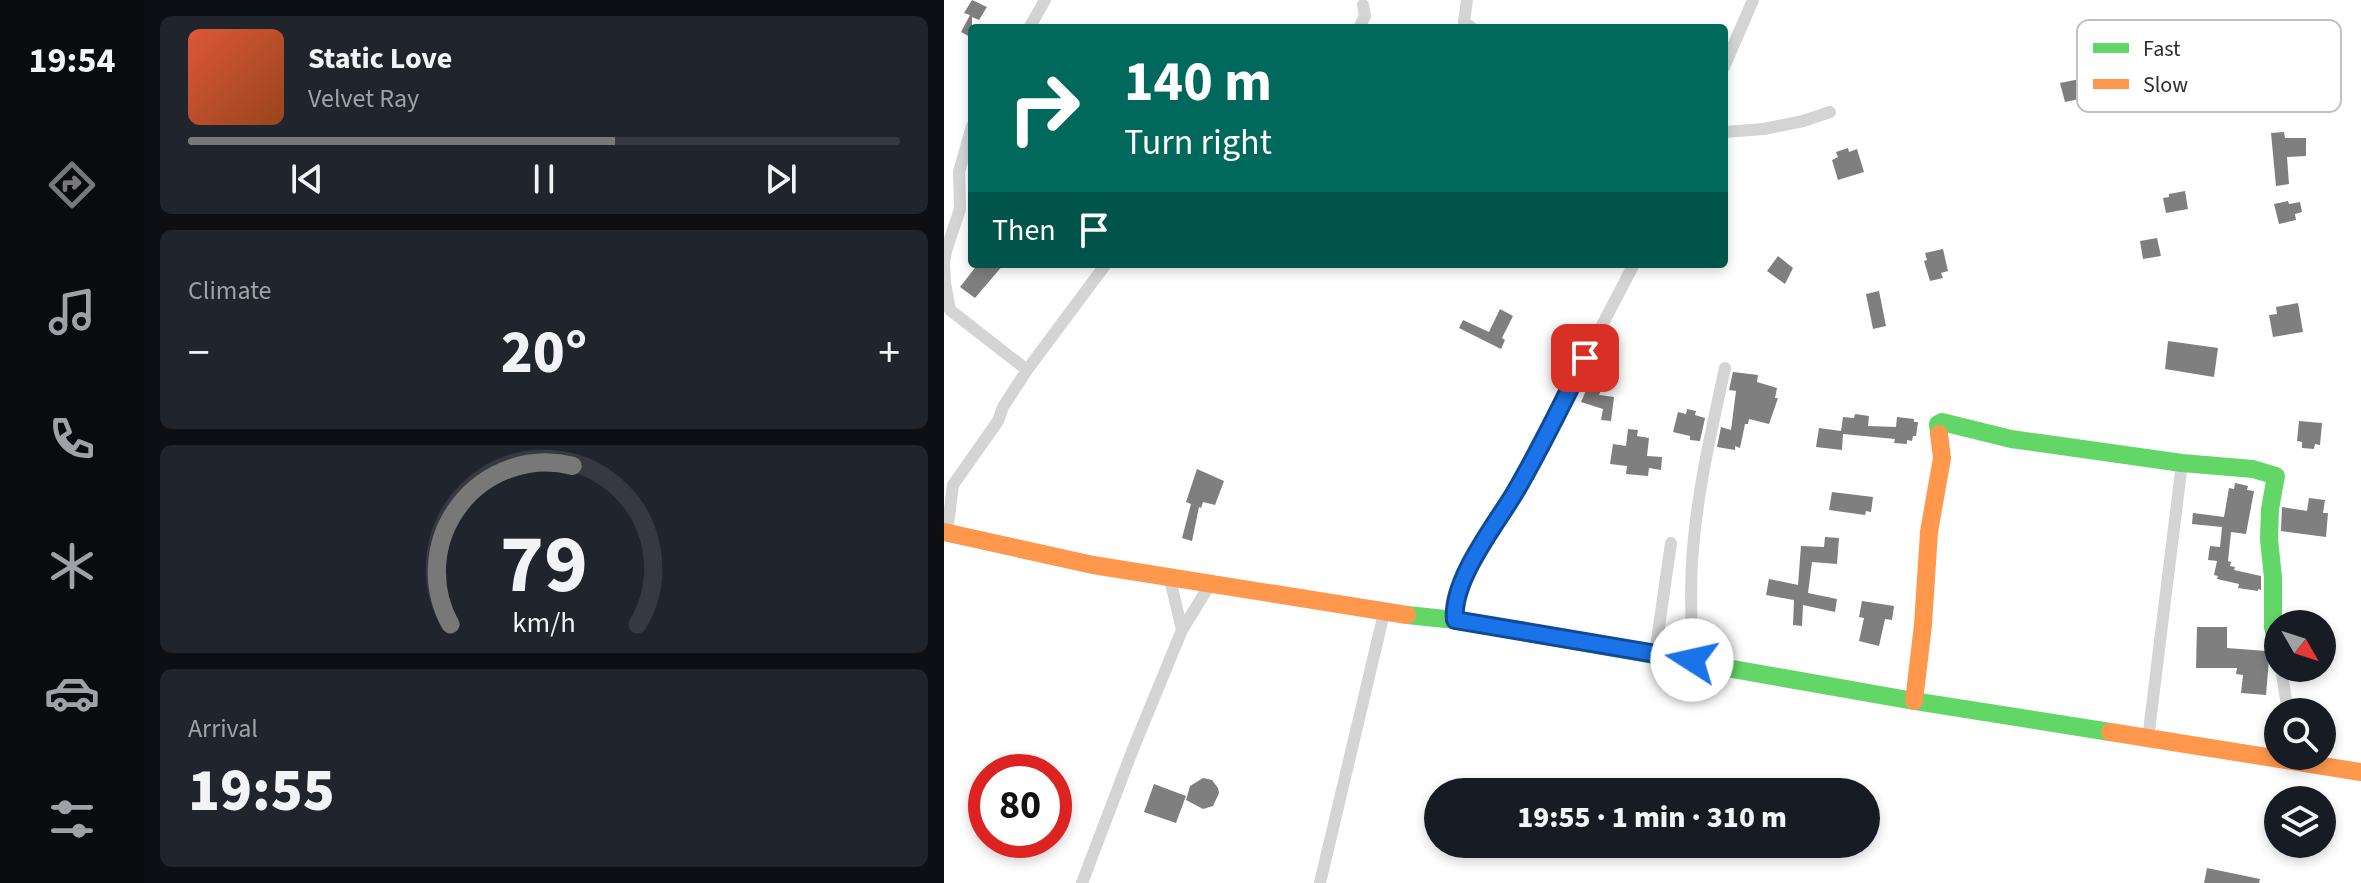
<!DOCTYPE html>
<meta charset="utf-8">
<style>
body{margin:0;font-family:"Source Sans 3",sans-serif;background:#20242c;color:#f1f3f6;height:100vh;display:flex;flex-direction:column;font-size:30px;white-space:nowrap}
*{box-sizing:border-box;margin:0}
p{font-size:26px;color:#9ea1a6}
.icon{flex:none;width:44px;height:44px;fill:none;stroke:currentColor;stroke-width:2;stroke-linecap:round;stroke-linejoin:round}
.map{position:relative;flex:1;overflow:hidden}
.panel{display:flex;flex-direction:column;gap:16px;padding:16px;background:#0d0f14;width:800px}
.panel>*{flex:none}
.banner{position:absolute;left:24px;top:24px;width:760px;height:244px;border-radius:8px;box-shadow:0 4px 12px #0003;background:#00695c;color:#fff;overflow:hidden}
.needle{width:52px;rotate:129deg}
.controls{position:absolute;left:1320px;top:610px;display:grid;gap:16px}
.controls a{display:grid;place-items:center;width:72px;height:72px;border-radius:50%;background:#171b24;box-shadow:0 4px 12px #0003;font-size:40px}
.speed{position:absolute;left:24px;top:754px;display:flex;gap:16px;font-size:40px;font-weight:700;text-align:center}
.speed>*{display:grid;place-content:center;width:104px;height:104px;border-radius:50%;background:#171b24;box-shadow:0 4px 12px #0003;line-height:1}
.speed .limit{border:12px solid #d22;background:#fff;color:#111}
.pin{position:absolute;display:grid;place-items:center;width:68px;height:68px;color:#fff;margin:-34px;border-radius:16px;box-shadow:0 4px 12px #0006}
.me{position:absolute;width:88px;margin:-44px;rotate:280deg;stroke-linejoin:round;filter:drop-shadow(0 0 6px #0008)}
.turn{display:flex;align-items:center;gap:28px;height:168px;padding:0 24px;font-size:36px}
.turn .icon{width:104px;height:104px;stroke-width:2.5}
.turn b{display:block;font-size:56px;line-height:68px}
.then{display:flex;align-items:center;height:76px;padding:0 24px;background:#0003;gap:16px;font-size:30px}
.big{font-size:60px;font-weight:800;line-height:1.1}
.panel .tile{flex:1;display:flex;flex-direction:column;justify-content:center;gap:12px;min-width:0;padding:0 28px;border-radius:12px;background:#20242c}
.panel .dial{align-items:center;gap:0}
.dial svg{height:208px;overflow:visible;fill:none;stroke:#363941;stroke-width:7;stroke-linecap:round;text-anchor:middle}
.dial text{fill:#f1f3f6;stroke:none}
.song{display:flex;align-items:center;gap:24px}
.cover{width:96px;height:96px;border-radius:12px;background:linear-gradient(135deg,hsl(10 70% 55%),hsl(20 70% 35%))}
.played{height:8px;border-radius:4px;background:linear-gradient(90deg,#787878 60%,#363941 60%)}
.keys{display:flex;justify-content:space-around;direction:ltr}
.heat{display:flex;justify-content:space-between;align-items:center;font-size:44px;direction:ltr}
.trip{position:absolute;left:480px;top:778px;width:456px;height:80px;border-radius:40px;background:#171b24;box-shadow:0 4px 12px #0003;font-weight:800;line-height:80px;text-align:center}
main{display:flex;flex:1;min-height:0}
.tabs{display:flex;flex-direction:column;width:144px;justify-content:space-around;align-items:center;background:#090b0e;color:#9ea1a6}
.tabs .icon{width:56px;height:56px}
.tabs .active{color:#787878}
.tabs b{font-size:36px;color:#f1f3f6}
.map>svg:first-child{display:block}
.building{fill:#7f7f7f}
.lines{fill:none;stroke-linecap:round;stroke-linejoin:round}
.street{stroke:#d4d4d4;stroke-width:12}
.fast{stroke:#63d668;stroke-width:18}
.slow{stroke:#ff974d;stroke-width:18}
.route-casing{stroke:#114b97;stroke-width:20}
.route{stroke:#1a73e8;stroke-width:14}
.key{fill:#fff;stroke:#c1c1c1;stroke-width:2}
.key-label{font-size:22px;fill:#2f2f2f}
</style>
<main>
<nav class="tabs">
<b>19:54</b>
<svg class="icon active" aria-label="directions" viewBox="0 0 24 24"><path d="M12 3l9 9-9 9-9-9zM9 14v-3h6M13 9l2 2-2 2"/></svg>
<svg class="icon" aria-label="music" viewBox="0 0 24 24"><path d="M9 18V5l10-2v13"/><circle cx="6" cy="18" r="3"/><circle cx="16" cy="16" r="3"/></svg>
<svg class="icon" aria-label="phone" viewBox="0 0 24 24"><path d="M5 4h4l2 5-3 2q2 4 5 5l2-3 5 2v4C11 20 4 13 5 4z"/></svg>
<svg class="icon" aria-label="climate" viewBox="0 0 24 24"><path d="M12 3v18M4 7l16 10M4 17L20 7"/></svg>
<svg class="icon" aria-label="car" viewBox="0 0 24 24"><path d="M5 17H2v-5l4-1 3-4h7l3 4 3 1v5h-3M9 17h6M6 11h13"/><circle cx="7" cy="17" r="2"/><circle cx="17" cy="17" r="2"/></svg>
<svg class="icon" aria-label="filters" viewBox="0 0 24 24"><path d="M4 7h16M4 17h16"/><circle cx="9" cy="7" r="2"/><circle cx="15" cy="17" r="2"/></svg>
</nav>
<section class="panel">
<div class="tile">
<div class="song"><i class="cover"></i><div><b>Static Love</b><p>Velvet Ray</p></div></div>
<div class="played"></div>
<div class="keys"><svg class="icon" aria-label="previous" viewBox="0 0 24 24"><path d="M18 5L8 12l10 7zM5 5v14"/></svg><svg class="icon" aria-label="pause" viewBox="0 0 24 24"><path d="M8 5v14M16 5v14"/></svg><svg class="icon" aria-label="next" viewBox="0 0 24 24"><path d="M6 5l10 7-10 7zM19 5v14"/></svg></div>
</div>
<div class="tile"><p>Climate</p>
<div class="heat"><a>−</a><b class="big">20°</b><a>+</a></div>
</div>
<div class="tile dial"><svg viewBox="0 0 100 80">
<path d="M14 69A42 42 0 1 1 86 69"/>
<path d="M14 69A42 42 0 0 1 61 8" stroke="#787878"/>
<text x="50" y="56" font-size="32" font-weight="700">79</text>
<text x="50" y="72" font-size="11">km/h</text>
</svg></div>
<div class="tile"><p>Arrival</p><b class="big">19:55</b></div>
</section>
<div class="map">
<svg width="1417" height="883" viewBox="0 0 1417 883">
<rect width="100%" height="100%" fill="#fff"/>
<g class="building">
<path d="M28,0L43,7L35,20L28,17V38L17,32L26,15L20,13Z"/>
<path d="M1136,79L1138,87L1142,86L1145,97L1121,102L1116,83Z"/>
<path d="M1340,132L1341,138H1362V156L1343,157L1345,184L1332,186L1327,133Z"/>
<path d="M904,148L905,152L913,149L920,172L894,180L888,160L894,157L892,152Z"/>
<path d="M1241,191L1244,209L1222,213L1219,198L1225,197V194Z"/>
<path d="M1344,201L1345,204L1356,202L1358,212L1351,214L1352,220L1335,224L1330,204Z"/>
<path d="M1213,238L1217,256L1199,259L1196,241Z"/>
<path d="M999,249L1004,271L997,273L999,278L986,281L980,261L983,260L981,253Z"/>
<path d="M834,256L849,268L841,284L823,271Z"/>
<path d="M34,264H60L31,298L16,287Z"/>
<path d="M935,291L942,326L929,329L922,294Z"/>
<path d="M1354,303L1359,332L1329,337L1325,315L1333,314L1332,307Z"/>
<path d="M556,309L569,316L558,338L561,340L557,349L515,328L519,320L545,332Z"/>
<path d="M1224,341L1274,348L1270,377L1221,369Z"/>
<path d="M789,372L814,375L813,382L833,388L831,398H834L825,424L805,419L804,424H801L796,448L791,446V450L773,447L777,427L787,430L792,391L785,390Z"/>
<path d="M644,386L657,390L655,395L670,397L667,421L657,420L659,409L637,402Z"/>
<path d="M743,409L752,411L751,415L761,418L756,441L746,440V436L729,432L734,412L742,414Z"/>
<path d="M911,414L925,416L924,426L952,427L953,417L970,419V422H974L972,436H969L968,441L963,440V444L950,443L951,439L899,434L898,450L872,447L875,428L897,431L899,417L910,418Z"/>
<path d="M1355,421L1378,423L1376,445L1371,444L1370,449L1358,448V442L1353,441Z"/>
<path d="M684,429L694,430L693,436L705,438L703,456L718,457L717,470L705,468L704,476L682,474L683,466L666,464L669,444L682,446Z"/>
<path d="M253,469L280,481L271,505L259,502L257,508L255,507L248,541L238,538L247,504L242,502Z"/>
<path d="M1291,483L1304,486L1303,490L1310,491L1302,534L1287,532L1284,561L1287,562L1286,566L1291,567L1290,570L1317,576V590L1314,589V591L1294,588L1295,584L1273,579L1274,576L1270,575L1273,561L1264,560L1266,546L1276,547L1278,527L1248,524L1249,513L1280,517L1285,488L1290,489Z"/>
<path d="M888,492L929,497L927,512L922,511L921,515L885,510Z"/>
<path d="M1365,498L1381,500L1379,513H1384L1382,537L1337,531L1338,507L1363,511Z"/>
<path d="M881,537L895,538L893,564L868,562L864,593L893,599L891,612L859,605L858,626L849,625L850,600L822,595L825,579L854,585L857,546L880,547Z"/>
<path d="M918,601L950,606L948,620L941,619L935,646L915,641L920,618L915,617Z"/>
<path d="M1253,627H1283V648L1322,651L1325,659L1322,695L1297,693L1299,675L1292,674L1293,668H1252Z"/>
<path d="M259,778L268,780L274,788L275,793L269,806L259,809L242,800L246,786Z"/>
<path d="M210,784L242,796L232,823L200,812Z"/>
<path d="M1263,868L1316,879L1315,883H1260Z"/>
</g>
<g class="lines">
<g class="street">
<path d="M523,0L520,22L528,28"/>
<path d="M85,28L101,0"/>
<path d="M415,28L421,16L419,5"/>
<path d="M780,67L809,0"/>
<path d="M780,132L820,129L859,121L886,112"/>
<path d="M83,370L162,264"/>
<path d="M3,533L9,485L54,421L59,407L83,370L6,310L1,283L0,263L2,251L16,209L15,172L28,126"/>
<path d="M226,579L238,630"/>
<path d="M511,620V598L539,541L571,492L690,264"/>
<path d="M711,654L727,543"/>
<path d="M748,660C748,628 746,594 748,562C752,497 767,432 781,368"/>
<path d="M1337,668L1344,712"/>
<path d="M1204,739L1238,463"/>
<path d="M138,883L189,749L238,630L265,586"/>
<path d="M376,883L440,613"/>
</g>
<g class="fast">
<path d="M995,434L994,424L998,422L1067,439L1238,463L1309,469L1332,476L1326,509L1325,539L1329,578V627L1334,652"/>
<path d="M463,615L511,620L970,701L1166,732"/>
</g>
<g class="slow">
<path d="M0,532L149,565L463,615"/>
<path d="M970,701L979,625L985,532L998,458L995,434"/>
<path d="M1166,732L1417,772"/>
</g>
</g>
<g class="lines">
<g class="route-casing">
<path id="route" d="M641,358C618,404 596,450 570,494C550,527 507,581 511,620L748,660"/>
</g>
<use href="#route" class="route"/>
</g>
<rect x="1133" y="20" width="264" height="92" rx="12" class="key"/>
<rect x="1149" y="43" width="36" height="10" fill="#63d668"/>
<rect x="1149" y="79" width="36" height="10" fill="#ff974d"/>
<g class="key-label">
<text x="1199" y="56">Fast</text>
<text x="1199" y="92">Slow</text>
</g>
</svg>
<div class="controls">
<a><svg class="needle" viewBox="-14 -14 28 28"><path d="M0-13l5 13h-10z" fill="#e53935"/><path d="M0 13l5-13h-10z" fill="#9ea1a6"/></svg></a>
<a><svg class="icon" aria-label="search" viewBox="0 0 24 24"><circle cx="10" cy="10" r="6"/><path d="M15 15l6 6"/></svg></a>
<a><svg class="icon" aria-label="layers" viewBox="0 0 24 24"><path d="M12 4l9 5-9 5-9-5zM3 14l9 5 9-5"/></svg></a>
</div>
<div class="speed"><div class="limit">80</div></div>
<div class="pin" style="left:641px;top:358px;background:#d93025"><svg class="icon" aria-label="arrive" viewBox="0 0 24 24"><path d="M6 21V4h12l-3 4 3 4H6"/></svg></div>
<svg class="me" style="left:748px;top:660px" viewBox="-20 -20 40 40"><circle r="19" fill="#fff"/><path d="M0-13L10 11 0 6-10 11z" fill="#1a73e8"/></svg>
<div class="trip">19:55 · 1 min · 310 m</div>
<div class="banner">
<div class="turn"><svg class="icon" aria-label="right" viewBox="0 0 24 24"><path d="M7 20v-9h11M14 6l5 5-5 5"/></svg><div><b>140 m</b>Turn right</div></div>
<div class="then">Then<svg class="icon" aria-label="arrive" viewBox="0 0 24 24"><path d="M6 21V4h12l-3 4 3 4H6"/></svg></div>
</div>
</div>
</main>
